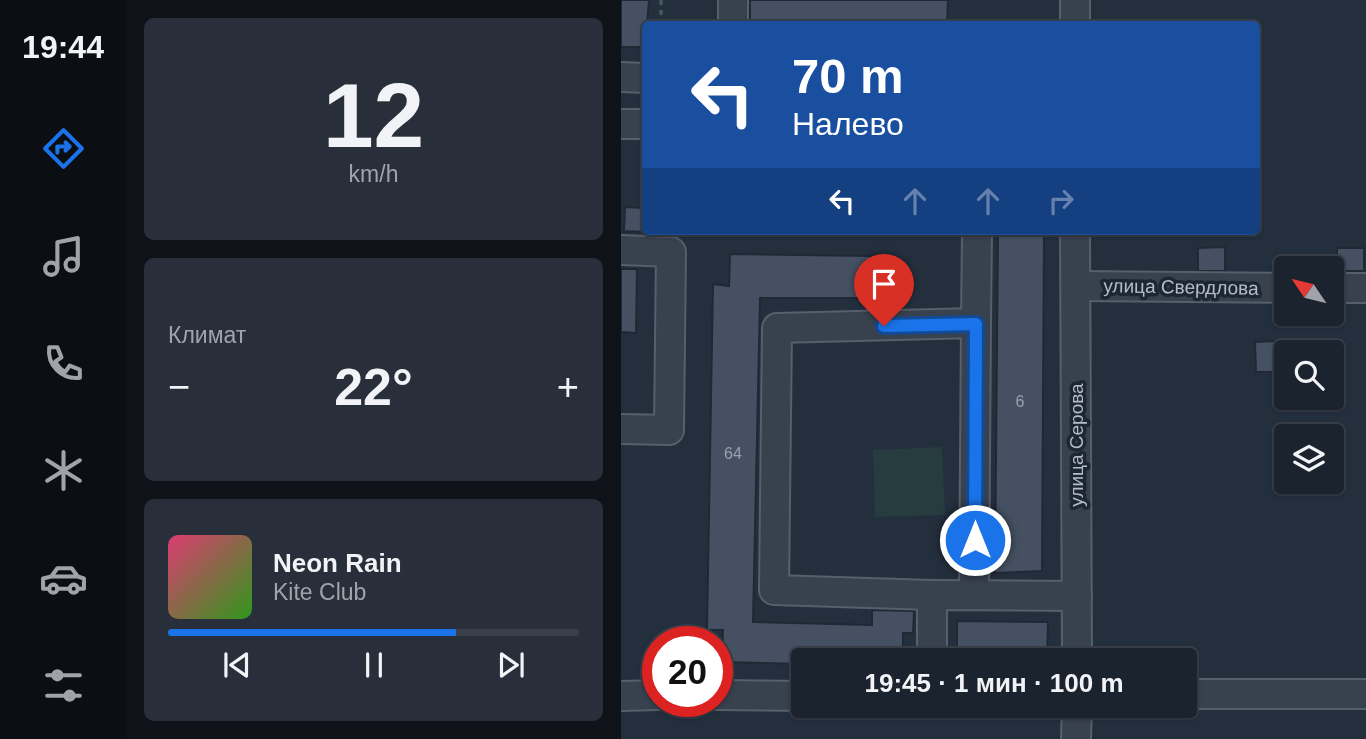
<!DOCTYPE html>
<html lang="ru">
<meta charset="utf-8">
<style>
body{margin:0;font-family:Helvetica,sans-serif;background:#282f3a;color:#f1f3f6;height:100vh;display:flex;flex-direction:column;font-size:26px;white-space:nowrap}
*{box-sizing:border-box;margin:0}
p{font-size:23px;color:#a0a4aa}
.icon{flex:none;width:38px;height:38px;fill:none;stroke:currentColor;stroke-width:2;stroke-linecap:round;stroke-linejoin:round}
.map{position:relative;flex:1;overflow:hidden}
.side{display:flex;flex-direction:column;gap:18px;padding:18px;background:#0f1319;width:495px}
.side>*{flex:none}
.hud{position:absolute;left:21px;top:21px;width:618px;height:214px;border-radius:7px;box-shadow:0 2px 5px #0004,0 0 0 2px #39404a;background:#1a4fa0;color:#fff;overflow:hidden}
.needle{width:46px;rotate:305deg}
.controls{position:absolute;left:653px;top:256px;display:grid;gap:14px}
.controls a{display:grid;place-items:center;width:70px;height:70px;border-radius:7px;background:#1b232e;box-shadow:0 2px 5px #0004,0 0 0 2px #39404a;font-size:35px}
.speed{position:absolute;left:21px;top:626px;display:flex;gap:14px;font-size:35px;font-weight:700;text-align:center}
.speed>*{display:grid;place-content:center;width:91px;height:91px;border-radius:50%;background:#1b232e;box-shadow:0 2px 5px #0004,0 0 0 2px #39404a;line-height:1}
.speed .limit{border:10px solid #d22;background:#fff;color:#111}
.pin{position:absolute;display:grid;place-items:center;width:60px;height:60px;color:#fff;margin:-72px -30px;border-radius:50% 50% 50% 0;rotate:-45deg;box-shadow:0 0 7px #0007}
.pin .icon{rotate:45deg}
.me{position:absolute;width:77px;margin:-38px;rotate:0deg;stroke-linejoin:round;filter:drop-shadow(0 0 5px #0008)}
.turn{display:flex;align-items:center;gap:24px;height:147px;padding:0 35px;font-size:32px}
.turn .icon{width:91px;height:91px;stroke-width:2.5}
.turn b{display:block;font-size:49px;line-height:60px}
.lanes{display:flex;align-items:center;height:66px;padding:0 35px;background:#0003;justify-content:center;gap:35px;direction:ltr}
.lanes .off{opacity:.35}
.big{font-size:52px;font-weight:800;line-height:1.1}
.side .widget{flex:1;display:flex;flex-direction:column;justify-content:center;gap:10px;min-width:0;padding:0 24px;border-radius:10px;background:#282f3a}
.side .dial{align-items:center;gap:0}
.dial b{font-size:91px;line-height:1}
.song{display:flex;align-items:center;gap:21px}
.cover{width:84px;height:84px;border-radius:10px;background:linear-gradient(135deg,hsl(340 70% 55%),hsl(110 70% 35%))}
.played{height:7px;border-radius:4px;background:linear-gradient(90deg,#1a73e8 70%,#39404a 70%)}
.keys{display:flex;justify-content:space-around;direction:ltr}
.heat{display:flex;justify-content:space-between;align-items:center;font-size:38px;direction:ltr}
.trip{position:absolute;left:170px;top:648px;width:406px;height:70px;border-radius:7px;background:#1b232e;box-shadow:0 2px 5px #0004,0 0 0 2px #39404a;font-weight:800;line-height:70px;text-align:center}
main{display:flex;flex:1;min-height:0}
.tab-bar{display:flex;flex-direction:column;width:126px;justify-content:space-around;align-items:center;background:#0b0e12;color:#a0a4aa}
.tab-bar .icon{width:49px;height:49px}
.tab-bar .current{color:#1a73e8}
.tab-bar b{font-size:32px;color:#f1f3f6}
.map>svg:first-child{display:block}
.green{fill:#263c3f}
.building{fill:#455162;stroke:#1f2835;stroke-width:2}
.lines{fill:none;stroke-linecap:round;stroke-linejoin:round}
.minor-casing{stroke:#565f6c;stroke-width:32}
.path{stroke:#44595c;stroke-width:3.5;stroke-dasharray:5 5;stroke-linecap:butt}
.minor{stroke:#38414e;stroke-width:28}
.route-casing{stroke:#114b97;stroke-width:18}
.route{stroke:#1a73e8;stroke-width:12}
.labels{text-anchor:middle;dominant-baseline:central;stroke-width:7;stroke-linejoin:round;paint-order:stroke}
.number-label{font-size:16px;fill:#98a1af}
.street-label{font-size:19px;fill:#b4bcc9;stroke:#1d2633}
</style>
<main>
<nav class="tab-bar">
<b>19:44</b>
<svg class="icon current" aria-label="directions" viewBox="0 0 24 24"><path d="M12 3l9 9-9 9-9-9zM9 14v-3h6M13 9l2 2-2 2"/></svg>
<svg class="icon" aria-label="music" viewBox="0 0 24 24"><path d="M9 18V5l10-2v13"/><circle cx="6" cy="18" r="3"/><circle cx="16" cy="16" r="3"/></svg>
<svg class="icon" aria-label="phone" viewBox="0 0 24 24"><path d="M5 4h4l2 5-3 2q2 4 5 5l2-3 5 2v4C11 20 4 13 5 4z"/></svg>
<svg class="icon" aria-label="climate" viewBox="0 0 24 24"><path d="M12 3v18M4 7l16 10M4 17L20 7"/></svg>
<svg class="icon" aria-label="car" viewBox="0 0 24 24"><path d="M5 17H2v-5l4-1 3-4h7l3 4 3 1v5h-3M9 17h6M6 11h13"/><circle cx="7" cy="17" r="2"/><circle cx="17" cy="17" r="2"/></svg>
<svg class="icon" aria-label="filters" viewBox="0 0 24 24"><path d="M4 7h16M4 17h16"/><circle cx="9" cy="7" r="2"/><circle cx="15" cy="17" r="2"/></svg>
</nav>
<section class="side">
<div class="widget dial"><b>12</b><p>km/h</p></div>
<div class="widget"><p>Климат</p>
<div class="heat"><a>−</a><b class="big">22°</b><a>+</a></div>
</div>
<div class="widget">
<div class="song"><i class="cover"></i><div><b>Neon Rain</b><p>Kite Club</p></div></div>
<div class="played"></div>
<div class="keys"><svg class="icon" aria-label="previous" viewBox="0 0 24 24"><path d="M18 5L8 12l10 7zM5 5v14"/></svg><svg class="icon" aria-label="pause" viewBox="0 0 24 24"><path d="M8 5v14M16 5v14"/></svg><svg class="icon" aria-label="next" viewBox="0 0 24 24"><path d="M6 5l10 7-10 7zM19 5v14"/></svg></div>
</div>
</section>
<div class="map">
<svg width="745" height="739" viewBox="0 0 745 739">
<rect width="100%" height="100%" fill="#242f3e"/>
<path class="green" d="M321,447L324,515L254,517L252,450Z"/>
<g class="building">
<path d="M0,0H28L24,47H0Z"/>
<path d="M129,0H327L326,24H129Z"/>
<path d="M4,207L24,208V232L3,231Z"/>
<path d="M377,231H423L421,571L374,573Z"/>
<path d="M604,247V271H577V248Z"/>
<rect x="716" y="248" width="27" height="23"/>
<path d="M109,254L250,256V298H139L132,622L251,625V610L293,611L292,633H282V660H182V664L101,662L102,630H86L92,284L108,286Z"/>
<path d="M0,269H16L15,333L0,332Z"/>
<path d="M661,341V372H635L634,342Z"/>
<path d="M336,621L427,622L426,660H336Z"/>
</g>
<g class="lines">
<g class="minor-casing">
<g id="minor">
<path d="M454,0V24"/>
<path d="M112,24V0"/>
<path d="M0,77L24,78"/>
<path d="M0,124H24"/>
<path d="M454,231L456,660"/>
<path d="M0,250L50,252L48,430L0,429"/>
<path d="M455,286L665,288"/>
<path d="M710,288H745"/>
<path d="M355,323L356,231"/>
<path d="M311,595L153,590L156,328L355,323L353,595"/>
<path d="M311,660V595L456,596"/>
<path d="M564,694H745"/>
<path d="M96,695L182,696"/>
<path d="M0,696L37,695"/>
<path d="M455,739L456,705"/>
</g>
</g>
<path class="path" d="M40,0V24"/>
<use href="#minor" class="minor"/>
</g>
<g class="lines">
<g class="route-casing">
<path id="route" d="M263,326L355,324L354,540"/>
</g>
<use href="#route" class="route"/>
</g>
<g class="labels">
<g class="number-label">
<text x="399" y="401">6</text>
<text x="112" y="453">64</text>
</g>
<g class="street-label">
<text transform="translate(560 287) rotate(1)">улица Свердлова</text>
<text transform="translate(455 445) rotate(-90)">улица Серова</text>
</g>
</g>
</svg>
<div class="controls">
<a><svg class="needle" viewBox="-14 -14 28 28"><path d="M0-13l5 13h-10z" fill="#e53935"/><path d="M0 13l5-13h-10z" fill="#a0a4aa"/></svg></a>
<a><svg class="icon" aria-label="search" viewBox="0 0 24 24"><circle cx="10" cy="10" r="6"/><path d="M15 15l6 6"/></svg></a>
<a><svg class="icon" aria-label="layers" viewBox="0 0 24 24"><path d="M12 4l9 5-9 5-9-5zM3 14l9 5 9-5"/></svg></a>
</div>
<div class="speed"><div class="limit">20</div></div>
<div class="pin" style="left:263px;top:326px;background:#d93025"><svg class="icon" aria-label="arrive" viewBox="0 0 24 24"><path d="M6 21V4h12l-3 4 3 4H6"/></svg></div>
<svg class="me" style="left:354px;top:540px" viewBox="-20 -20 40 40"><circle r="17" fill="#1a73e8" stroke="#fff" stroke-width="3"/><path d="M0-11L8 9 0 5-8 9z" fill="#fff"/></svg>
<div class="trip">19:45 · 1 мин · 100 m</div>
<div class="hud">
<div class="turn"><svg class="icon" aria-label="left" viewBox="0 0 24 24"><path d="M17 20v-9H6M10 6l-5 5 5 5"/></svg><div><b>70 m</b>Налево</div></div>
<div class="lanes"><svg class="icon" aria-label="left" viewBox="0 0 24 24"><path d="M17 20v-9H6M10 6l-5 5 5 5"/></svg><svg class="icon off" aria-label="ahead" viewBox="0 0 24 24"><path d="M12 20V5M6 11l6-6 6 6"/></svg><svg class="icon off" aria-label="ahead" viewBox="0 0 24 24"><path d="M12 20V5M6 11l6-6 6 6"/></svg><svg class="icon off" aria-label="right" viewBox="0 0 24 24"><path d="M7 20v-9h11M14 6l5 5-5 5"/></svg></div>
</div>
</div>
</main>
